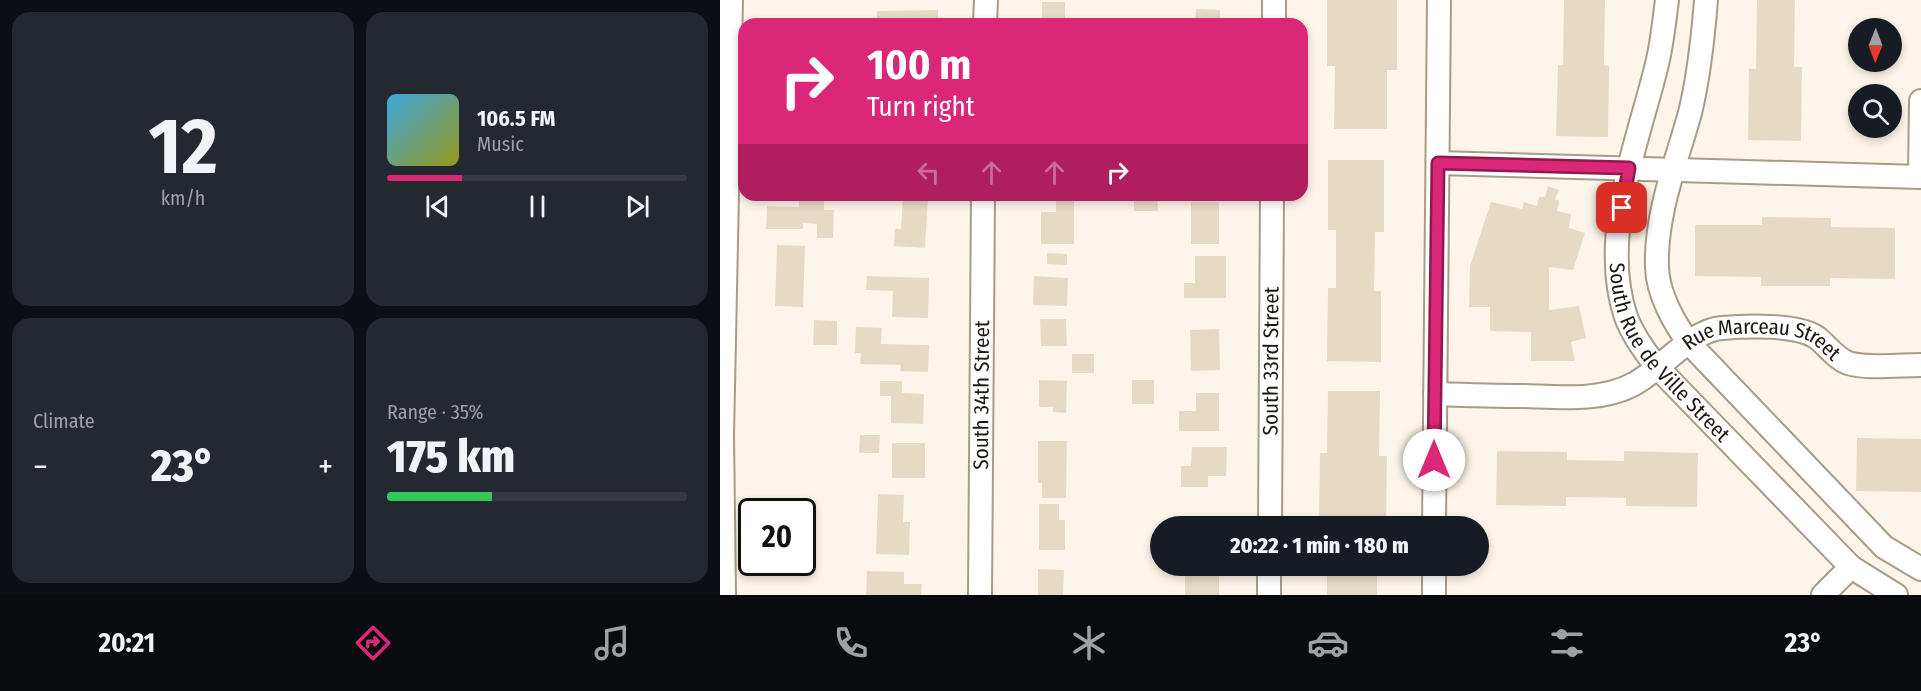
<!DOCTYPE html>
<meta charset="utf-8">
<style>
body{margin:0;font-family:"Fira Sans Condensed",sans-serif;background:#242831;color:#f1f3f6;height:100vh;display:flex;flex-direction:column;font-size:22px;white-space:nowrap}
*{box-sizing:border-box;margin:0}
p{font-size:20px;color:#9ea1a6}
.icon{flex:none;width:33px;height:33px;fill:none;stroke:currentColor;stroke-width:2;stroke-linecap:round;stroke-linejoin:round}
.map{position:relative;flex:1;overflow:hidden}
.details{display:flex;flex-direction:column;gap:12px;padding:12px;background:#0d0f14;width:720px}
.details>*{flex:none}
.top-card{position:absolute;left:18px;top:18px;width:570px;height:183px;border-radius:18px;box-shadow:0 3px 9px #0003;background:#db2777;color:#fff;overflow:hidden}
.needle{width:39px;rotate:181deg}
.buttons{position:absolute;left:1128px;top:18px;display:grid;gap:12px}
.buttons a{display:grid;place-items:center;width:54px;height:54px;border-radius:50%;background:#171b24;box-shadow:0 3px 9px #0003;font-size:30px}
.speed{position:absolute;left:18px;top:498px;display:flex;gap:12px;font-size:30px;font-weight:700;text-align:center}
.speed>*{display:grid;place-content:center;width:78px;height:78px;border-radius:50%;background:#171b24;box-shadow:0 3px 9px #0003;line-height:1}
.speed .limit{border:3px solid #111;border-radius:9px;background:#fff;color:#111}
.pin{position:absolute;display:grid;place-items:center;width:51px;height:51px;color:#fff;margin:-26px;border-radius:12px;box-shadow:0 3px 9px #0006}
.me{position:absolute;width:66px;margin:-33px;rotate:0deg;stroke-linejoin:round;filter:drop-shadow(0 0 4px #0008)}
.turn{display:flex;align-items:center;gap:21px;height:126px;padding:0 30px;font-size:27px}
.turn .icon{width:78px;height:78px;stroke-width:2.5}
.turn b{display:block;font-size:42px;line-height:51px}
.lanes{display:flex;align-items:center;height:57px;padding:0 30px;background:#0003;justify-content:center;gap:30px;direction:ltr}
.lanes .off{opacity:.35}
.big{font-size:45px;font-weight:800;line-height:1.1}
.details .tile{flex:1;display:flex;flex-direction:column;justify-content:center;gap:9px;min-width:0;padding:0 21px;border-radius:18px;background:#242831}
.details .dial{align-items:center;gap:0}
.dial b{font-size:78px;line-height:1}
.song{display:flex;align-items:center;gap:18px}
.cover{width:72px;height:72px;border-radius:9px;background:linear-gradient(135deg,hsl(200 70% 55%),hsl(60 70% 35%))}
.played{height:6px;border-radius:3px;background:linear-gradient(90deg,#db2777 25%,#363941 25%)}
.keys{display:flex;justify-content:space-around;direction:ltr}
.heat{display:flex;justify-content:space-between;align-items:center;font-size:33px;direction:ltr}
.charge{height:9px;border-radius:4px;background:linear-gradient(90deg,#34c759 35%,#363941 0)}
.details .tiles{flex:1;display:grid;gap:12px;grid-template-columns:repeat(2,1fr)}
.trip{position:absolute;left:430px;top:516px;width:339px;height:60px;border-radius:30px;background:#171b24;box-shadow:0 3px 9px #0003;font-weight:800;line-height:60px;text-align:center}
.dock{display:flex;height:96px;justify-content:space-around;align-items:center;background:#090b0e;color:#9ea1a6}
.dock .icon{width:42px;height:42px}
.dock .on{color:#db2777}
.dock b{font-size:27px;color:#f1f3f6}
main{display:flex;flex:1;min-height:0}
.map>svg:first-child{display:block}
.building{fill:#e7dac5}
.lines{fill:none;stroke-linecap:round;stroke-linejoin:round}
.minor-casing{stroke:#a89b88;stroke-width:26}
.minor{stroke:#fff;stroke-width:22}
.route-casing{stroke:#8e194d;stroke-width:15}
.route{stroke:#db2777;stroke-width:10}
.labels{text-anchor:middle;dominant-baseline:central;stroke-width:4.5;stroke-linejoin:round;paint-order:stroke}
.street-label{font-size:21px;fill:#1c1710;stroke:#fff}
</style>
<main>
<section class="details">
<div class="tiles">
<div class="tile dial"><b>12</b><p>km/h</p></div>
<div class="tile">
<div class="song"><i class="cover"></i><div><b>106.5 FM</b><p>Music</p></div></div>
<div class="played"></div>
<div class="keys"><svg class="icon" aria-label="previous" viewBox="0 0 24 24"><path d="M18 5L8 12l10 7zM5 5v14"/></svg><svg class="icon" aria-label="pause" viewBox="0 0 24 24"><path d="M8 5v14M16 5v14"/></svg><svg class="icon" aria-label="next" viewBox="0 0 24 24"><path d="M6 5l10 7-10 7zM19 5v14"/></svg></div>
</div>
<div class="tile"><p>Climate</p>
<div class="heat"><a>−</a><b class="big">23°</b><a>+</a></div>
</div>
<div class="tile"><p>Range · 35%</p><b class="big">175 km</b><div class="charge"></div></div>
</div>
</section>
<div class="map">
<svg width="1201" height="595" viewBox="0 0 1201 595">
<rect width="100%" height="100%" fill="#fdf5e9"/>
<g class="building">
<path d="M607,0H677V70H667V129H614L615,66H607Z"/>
<path d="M844,0H885L884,65L889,66L888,137L836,136L838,65H843Z"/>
<path d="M1037,0H1075L1074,67H1082L1081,141L1028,140L1029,69H1036Z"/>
<path d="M322,2H345V24H320V20H322Z"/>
<path d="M476,9L500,10V24H475Z"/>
<path d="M218,10V24H157V11Z"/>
<path d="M608,160H664V232H655L654,291H661V362L607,361L608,288H616V230H608Z"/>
<path d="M828,186L839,190L835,199L839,201L837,211L851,214L849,228L865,233L853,270L829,267V310L859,306L866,338L851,342L855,361H811V332L770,331V307H749L750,266L771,202L802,209L804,202L817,206L819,197H825Z"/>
<path d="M336,195H354V244H321V212H336Z"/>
<path d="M414,195H437L438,211H414Z"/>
<path d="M79,197H104V210H114L113,238H97V224L83,223V229H46L47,206L79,207Z"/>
<path d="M183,197L208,198L205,248L174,246L175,229H181Z"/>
<rect x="471" y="202" width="28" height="42"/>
<path d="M1042,217L1111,218V227L1175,228V279L1110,278V286H1041V277L975,276V225H1042Z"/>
<path d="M57,245L85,246L83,307L55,306Z"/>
<path d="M327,253L347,254V265L327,264Z"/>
<path d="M475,256H506V298H464V283H475Z"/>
<path d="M147,276L209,278L208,318L172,317L173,291L146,290Z"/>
<path d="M314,276L348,278L347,306L313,305Z"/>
<path d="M320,319H346L347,346H321Z"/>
<path d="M94,320L117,321V345H93Z"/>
<path d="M136,327L162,328L161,344L209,345L208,372L180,371L181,365L140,364L141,353H135Z"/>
<path d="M499,329L500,370L471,371L470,330Z"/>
<rect x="352" y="354" width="22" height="19"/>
<path d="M319,380L347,381L346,413L333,412V407H319Z"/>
<rect x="412" y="380" width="22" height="24"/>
<path d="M160,381H182V393L204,394L203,424L171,423V396H160Z"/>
<path d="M608,391H660L659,456H667L666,526H599L600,453H607Z"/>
<path d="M476,393H499V431H459V411H476Z"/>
<path d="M140,435H160L159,453H139Z"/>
<path d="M1137,438L1201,439V492L1136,491Z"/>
<path d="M318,441H347L346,498H322V483H318Z"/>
<rect x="172" y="443" width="33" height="35"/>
<path d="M472,447H507L506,476H488V487H461V466H471Z"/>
<path d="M777,451L847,452V460L904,461V451L978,453L977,507L906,506V498L846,497V506L776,505Z"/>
<path d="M158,494L184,495L183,522H190L189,555L156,554Z"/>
<path d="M319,504H339V520H345V550H319Z"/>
<rect x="607" y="566" width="50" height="29"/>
<path d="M318,569L344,570L343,595H318Z"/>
<path d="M147,571L184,572V584H202L201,595H146Z"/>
<path d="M465,574L499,575V595H465Z"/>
</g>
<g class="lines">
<g class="minor-casing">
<g id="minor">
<path id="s1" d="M947,0C944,22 942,46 936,68C917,145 879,238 906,317C913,336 925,352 937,367L1131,567L1176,595"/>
<path d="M986,0C983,38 979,76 970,113C956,163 935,215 937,268C938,294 954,323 969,343L1164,547L1201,569"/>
<path d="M265,24L266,0"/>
<path d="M554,24V0"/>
<path d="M718,163L1201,177"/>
<path d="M1200,177L1201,101"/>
<path id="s2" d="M715,394C744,395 773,396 802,396C838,397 881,402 914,384C939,371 973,329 1002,328C1025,326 1076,324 1096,337C1107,345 1115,358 1128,363C1146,369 1181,365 1201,365"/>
<path id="s3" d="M550,526L552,195"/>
<path d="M714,526L719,0"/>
<path d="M4,595L2,435L11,0"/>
<path id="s4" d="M260,595L263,195"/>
<path d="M549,595V566"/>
<path d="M714,595V566"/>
<path d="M1103,595L1131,567"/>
</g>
</g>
<use href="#minor" class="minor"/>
</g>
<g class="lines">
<g class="route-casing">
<path id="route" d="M714,460L718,163L909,168L902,208"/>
</g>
<use href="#route" class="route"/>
</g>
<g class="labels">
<g class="street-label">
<text stroke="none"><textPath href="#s1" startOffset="375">South Rue de Ville Street</textPath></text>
<text stroke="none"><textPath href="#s2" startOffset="348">Rue Marceau Street</textPath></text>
<text stroke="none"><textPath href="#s3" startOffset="165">South 33rd Street</textPath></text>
<text stroke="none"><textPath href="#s4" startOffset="200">South 34th Street</textPath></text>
</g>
</g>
</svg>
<div class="buttons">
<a><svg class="needle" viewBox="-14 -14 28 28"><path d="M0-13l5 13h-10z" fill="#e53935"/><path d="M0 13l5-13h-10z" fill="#9ea1a6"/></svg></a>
<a><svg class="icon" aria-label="search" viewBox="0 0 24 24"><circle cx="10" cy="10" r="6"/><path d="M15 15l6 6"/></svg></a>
</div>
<div class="speed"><div class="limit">20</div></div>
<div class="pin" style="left:902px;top:208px;background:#d93025"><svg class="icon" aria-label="arrive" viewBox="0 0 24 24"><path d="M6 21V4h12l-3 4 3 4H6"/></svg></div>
<svg class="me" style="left:714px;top:460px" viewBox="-20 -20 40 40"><circle r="19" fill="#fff"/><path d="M0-13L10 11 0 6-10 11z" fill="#db2777"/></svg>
<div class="trip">20:22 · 1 min · 180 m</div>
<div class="top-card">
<div class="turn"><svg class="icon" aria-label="right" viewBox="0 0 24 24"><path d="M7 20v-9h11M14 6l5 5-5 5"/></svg><div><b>100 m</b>Turn right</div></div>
<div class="lanes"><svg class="icon off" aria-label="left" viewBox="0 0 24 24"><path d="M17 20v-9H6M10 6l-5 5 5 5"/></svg><svg class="icon off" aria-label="ahead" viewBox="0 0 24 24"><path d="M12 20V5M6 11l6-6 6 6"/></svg><svg class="icon off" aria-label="ahead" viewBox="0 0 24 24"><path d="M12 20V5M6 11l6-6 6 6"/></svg><svg class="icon" aria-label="right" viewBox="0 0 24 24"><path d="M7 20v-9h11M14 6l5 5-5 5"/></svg></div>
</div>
</div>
</main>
<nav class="dock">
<b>20:21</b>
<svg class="icon on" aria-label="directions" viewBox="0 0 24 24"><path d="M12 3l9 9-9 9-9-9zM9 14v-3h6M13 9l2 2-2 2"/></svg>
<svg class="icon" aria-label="music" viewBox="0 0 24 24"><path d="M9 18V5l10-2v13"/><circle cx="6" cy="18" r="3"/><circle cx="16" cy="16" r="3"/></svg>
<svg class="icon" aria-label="phone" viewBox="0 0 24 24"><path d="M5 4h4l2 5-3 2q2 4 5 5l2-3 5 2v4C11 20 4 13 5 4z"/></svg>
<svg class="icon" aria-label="climate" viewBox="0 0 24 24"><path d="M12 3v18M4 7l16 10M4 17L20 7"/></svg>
<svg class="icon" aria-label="car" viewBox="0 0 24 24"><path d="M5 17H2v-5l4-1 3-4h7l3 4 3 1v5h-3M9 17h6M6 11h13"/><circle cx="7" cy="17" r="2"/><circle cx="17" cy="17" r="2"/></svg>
<svg class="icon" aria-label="filters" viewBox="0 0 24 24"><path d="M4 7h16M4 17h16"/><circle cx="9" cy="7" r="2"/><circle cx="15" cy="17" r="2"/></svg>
<b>23°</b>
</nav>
